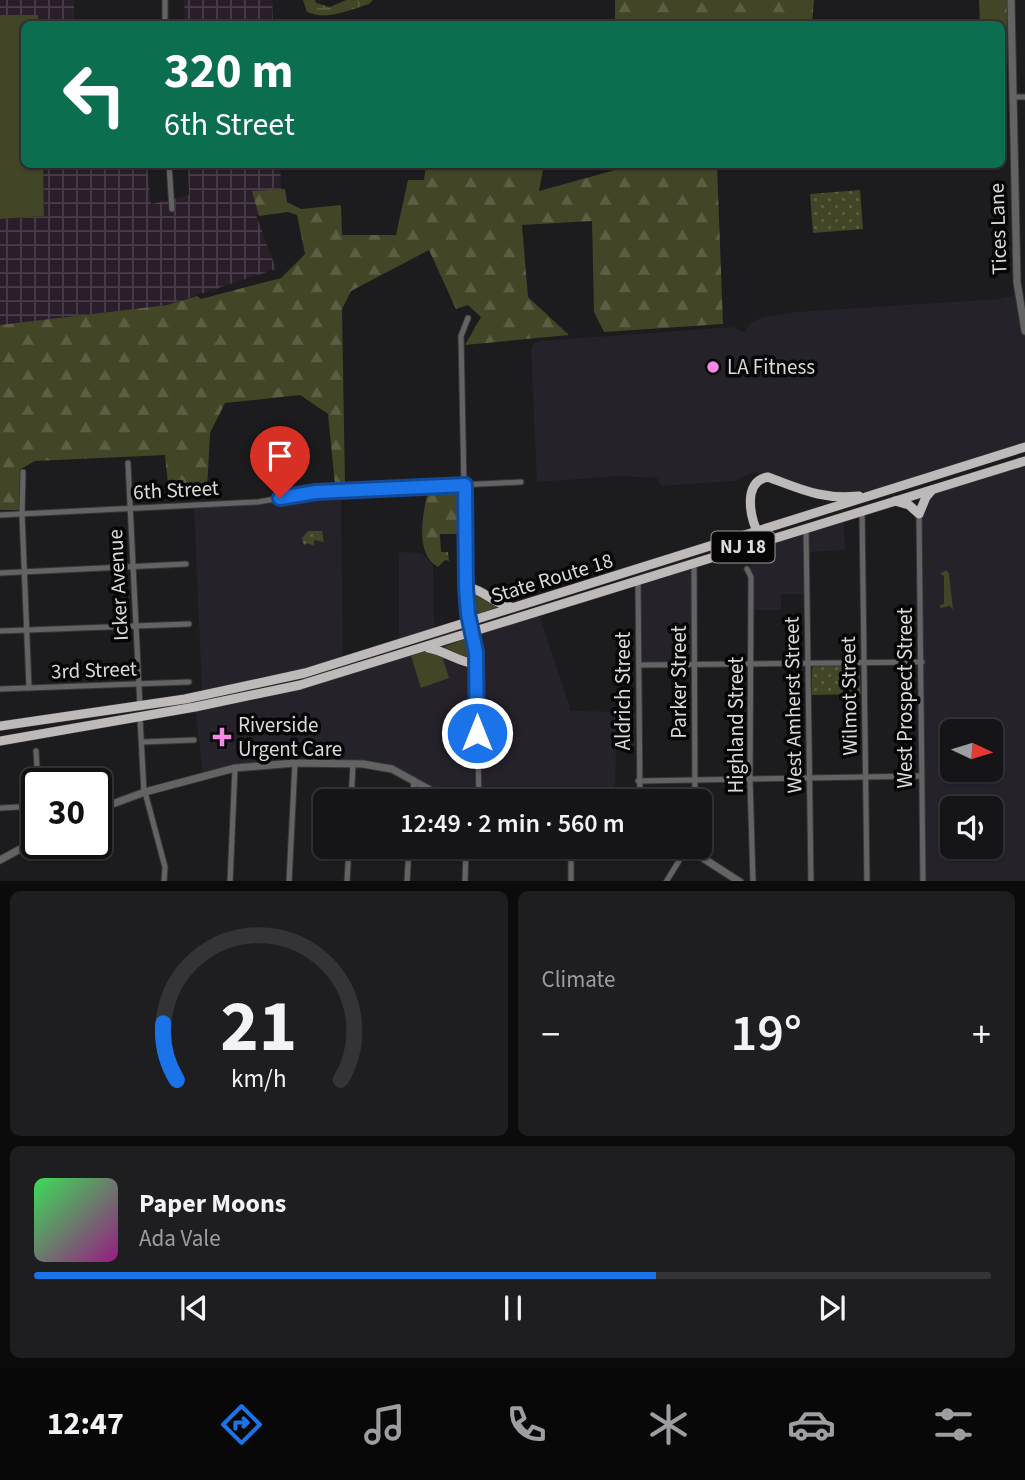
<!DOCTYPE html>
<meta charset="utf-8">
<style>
body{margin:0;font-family:"Source Sans 3",sans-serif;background:#1e1d1f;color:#f1f3f6;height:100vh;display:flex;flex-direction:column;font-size:26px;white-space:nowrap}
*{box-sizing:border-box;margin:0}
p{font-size:23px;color:#9d9ea1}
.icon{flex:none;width:38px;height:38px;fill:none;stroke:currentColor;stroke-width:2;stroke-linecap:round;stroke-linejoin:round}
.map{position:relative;height:881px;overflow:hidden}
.side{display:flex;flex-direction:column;gap:10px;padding:10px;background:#0c0b0c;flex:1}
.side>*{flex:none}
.hud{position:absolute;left:21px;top:21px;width:984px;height:147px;border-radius:10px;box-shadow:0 2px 5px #0004,0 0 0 2px #343335;background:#0b6e4f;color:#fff;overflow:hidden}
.needle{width:46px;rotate:94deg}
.fabs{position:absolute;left:940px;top:719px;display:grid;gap:14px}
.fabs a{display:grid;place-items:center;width:63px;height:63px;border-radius:10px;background:#151416;box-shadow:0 2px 5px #0004,0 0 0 2px #343335;font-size:35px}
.speed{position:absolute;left:21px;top:768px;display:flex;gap:14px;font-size:35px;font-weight:700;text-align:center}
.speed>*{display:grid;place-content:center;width:91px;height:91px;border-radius:50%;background:#151416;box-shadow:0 2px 5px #0004,0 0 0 2px #343335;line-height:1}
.speed .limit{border:4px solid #111;border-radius:10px;background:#fff;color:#111}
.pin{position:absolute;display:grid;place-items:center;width:60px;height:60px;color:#fff;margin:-72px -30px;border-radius:50% 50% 50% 0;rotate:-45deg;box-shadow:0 0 7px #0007}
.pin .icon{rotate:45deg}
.me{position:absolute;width:77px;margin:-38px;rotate:0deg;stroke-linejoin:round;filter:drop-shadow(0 0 5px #0008)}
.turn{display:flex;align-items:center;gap:24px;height:147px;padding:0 28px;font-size:32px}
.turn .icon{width:91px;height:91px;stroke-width:2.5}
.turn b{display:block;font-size:49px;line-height:60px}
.big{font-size:52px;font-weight:600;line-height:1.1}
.side .tile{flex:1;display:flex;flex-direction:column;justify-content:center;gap:10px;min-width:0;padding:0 24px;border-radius:10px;background:#1e1d1f}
.side .dial{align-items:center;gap:0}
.dial svg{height:182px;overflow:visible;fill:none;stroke:#343335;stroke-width:7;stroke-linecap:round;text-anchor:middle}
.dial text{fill:#f1f3f6;stroke:none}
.song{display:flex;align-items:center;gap:21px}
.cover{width:84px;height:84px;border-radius:10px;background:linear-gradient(135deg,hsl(130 70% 55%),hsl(310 70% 35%))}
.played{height:7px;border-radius:4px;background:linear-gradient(90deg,#1a73e8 65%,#343335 65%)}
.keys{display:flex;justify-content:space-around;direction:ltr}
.heat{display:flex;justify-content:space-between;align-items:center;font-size:38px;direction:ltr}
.side .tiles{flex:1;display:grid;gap:10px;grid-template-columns:1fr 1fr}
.tile:last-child{grid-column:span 2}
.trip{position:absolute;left:313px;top:789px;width:399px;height:70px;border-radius:10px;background:#151416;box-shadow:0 2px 5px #0004,0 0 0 2px #343335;font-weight:600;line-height:70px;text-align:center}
.tabs{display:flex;height:112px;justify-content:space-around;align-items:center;background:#080809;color:#9d9ea1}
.tabs .icon{width:49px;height:49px}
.tabs .selected{color:#1a73e8}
.tabs b{font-size:32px;color:#f1f3f6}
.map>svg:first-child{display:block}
.built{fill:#25222a;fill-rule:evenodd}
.industrial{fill:url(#industrial-grid)}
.green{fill:#424526}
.forest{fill:url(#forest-firs)}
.wetland{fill:url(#wetland-marsh)}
.park{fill:url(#park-dots)}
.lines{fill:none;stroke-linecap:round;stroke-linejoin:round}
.minor-casing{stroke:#373638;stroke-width:7}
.tertiary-casing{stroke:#373638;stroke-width:9}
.trunk-casing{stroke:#373638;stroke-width:10}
.minor{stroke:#646363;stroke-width:5}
.tertiary{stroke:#646363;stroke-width:7}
.trunk{stroke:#bebaba;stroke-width:9}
.route-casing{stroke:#114b97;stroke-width:18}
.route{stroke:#1a73e8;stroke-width:12}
.poi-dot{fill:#fa87e6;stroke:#060607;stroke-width:2.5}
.labels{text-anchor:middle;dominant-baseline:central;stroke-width:7;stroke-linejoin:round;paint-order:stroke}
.shield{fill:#060607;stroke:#9a9a9b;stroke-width:2}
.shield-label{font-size:19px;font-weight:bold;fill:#dadadb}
.street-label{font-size:21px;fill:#dadadb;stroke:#060607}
.poi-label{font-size:21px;fill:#dadadb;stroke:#060607;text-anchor:start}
</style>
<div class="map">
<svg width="1025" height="882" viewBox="0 0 1025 882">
<defs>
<pattern id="industrial-grid" width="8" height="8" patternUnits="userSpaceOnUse" patternTransform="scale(1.75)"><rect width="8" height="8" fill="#2a1e2a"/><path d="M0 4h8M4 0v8" fill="none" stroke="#483e48"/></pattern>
<pattern id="forest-firs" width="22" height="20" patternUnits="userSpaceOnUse" patternTransform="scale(1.75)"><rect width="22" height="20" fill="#424526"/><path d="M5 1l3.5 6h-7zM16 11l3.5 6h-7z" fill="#5d5f45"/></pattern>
<pattern id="wetland-marsh" width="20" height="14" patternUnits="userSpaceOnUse" patternTransform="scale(1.75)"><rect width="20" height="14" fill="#424526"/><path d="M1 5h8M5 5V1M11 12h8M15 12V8" fill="none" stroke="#5d5f45"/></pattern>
<pattern id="park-dots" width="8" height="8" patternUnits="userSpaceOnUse" patternTransform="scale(1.75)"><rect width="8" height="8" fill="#424526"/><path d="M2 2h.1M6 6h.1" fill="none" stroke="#5d5f45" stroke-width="1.8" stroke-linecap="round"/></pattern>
</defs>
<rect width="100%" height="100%" fill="#1c1b1d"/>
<g class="built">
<path d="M1018,295L1025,331V447L874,495L820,496L757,473L749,474L734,481L661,486L657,478L620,476L537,482L531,352L533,344L540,341L732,327L744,332L751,323L763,317L797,312L998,299Z"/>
<path d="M1025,461V881H923L919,514L926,497ZM952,732H990V770H952ZM952,808H990V847H952Z"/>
<path d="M341,491L343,661L202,695L194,505L258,502Z"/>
<path d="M844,516L845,550L807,552V594H781V610H751V545Z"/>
<path d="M399,552L422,553L433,565L434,634L401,644L399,635Z"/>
<path d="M694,562L695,666L640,665L638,580Z"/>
<path d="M538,611L571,711L639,712V746H616L615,801H452L414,780L375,765L272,764L203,776L195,707L247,697Z"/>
</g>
<g class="industrial">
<path d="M0,0H74V22H144L145,24H38V15H0Z"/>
<path d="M184,0H272L273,24H185Z"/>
<path d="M43,165H147L151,204L189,195L188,165H280L282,202L256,215L276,269L167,305L0,325V219L44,216Z"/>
</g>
<g class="green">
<path d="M0,15H38V24H24V164L43,165L44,216L0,219Z"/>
<path d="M946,570L949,573L953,610L950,606L940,608V605L944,604V576L940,574Z"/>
<path d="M474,591L497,606L498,607L476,615L470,592Z"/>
<path d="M465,639L472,656L469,659L444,647Z"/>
<path d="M426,651L448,658L443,659L449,678L421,688L411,656Z"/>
</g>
<g class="forest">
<path d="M615,0H814L812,24H615Z"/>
<path d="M979,0H1008L1007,76L1001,77V24H980Z"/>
<path d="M426,165H544L539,191L615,170V165H717L723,324L604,332L594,312L592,221L522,225L528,297L569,335L465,345L481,317L468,305L456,309L429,250L351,291L342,309L345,484L335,485L328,414L300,395L225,403L210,433L207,490L168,485L165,455L35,461L21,469L19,510H0V325L167,305L197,296L201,299L281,278L305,254L297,215L288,212L259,216L252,191L285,189L287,202L301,209L341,205L342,235H396L408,180H424Z"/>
<path d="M428,491L461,492L462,534H440L441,552H448L449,561L445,560L438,567C414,554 423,513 428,491Z"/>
</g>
<path class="wetland" d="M303,0H315L316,3L330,7L346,0H373L369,4C349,10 327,21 307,12Z"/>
<g class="park">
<path d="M860,190L863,229L813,233L810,194Z"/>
<path d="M308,531H322L324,542L314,540V546L307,543L304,546L302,538Z"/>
<path d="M814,666H859L861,694L812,695V669Z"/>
</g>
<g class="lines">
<g class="minor-casing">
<g id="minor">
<path d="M165,0V24"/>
<path d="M1013,97H1025"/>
<path d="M169,164L172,209"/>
<path d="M468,318L461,336L466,587L468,614L476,652L479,802"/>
<path d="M128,463L140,707"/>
<path d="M23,472L22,514L29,688"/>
<path d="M862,510L867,882"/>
<path d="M919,514L923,882"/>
<path d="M0,515L258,502L316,492L521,482"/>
<path d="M806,528L811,882"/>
<path d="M694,563L695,802"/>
<path d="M747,569L751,577V588L750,779L753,882"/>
<path d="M0,573L186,564"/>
<path d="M638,581L640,802"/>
<path d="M0,631L189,624"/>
<path d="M640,665L922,662"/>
<path d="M0,689L189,682"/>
<path d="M140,718L144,793"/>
<path d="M142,742L194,740"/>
<path d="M36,751L38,784"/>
<path d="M638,781L921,776"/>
<path d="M145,792L165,867L164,882"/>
<path d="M351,802L353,764"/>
<path d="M412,802L414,780"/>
<path d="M0,808L37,806"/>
<path d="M571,847V882"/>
<path d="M230,882L235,768"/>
<path d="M289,882L295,763"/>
<path d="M347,882L349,847"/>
<path d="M407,882L409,847"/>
<path d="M465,882L466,847"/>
<path d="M666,882L685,851"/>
</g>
</g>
<g class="tertiary-casing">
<g id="tertiary">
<path d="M1011,0L1017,282L1025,331"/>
<path d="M96,810L145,792L235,768L295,763L363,764L392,769L452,802"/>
<path d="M671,847L698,855L740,882"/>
<path d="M0,860L37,840"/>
</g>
</g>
<g class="trunk-casing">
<g id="trunk">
<path d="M895,501L909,505L919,514L926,497L932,490"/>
<path d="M759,535C750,518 742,481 768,477C801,489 822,500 859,496"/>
<path d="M466,587C484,589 493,604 511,607"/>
<path d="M428,648C446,651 460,663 477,664"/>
<path d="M0,726L185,699L305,673L1025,447"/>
<path d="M0,741L195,707L300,685L1025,461"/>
</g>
</g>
<use href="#minor" class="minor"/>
<use href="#tertiary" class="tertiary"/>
<use href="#trunk" class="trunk"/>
</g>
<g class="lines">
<g class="route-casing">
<path id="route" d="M280,498L316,492L465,485L466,587L468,614L476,652L477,733"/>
</g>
<use href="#route" class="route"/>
</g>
<g class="poi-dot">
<circle cx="713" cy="367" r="7"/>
<path d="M218.5 726.5h7v7h7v7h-7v7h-7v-7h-7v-7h7z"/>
</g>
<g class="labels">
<rect class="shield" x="711.5" y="531.5" width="63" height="31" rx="5"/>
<g class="shield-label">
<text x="743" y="547">NJ 18</text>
</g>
<g class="street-label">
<text transform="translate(998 229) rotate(-92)">Tices Lane</text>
<text transform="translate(176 490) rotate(-3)">6th Street</text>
<text transform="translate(552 578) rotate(-17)">State Route 18</text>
<text transform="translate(118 585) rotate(-93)">Icker Avenue</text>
<text transform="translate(94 670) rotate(-2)">3rd Street</text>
<text transform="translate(679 682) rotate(-90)">Parker Street</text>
<text transform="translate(623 691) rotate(-90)">Aldrich Street</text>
<text transform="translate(849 696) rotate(-91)">Wilmot Street</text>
<text transform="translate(905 698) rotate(-90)">West Prospect Street</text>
<text transform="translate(793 705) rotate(-91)">West Amherst Street</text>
<text transform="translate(736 725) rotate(-90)">Highland Street</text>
</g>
<g class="poi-label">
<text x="727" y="367">LA Fitness</text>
<text x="238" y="725">Riverside<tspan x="238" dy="24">Urgent Care</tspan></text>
</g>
</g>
</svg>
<div class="fabs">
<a><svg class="needle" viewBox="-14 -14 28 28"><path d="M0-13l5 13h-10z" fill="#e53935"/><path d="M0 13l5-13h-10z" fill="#9d9ea1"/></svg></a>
<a><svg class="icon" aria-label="sound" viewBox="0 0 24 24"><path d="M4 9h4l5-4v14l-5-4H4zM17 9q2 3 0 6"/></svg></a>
</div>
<div class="speed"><div class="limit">30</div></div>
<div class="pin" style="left:280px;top:498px;background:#d93025"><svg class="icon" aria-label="arrive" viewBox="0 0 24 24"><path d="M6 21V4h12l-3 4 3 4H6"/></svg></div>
<svg class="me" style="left:477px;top:733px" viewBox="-20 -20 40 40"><circle r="17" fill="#1a73e8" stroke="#fff" stroke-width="3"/><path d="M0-11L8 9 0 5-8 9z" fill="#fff"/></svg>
<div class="trip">12:49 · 2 min · 560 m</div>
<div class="hud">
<div class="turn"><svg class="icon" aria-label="left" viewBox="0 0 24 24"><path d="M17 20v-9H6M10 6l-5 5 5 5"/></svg><div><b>320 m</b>6th Street</div></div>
</div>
</div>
<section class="side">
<div class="tiles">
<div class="tile dial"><svg viewBox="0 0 100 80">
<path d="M14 69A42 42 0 1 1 86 69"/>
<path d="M14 69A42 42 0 0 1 8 44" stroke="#1a73e8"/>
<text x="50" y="56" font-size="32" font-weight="700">21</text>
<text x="50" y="72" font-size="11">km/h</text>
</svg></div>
<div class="tile"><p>Climate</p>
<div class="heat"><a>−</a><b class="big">19°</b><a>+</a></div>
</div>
<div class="tile">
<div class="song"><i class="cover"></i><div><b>Paper Moons</b><p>Ada Vale</p></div></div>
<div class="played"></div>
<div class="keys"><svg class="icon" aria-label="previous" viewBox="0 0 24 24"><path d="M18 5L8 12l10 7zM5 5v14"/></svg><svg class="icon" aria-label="pause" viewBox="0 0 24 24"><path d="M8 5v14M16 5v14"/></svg><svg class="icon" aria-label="next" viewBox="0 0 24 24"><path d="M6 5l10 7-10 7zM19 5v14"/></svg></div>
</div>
</div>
</section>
<nav class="tabs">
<b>12:47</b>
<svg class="icon selected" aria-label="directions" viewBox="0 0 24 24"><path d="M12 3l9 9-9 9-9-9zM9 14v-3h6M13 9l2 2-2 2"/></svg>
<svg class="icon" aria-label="music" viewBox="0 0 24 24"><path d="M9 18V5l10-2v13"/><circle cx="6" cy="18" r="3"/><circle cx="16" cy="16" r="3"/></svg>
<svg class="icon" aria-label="phone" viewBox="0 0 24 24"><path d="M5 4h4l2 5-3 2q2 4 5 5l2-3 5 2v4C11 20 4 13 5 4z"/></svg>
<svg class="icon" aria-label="climate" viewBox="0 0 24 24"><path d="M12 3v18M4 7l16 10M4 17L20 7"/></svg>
<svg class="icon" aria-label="car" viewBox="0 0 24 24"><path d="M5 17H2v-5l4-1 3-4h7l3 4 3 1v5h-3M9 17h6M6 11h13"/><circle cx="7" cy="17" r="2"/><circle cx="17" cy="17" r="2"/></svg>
<svg class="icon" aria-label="filters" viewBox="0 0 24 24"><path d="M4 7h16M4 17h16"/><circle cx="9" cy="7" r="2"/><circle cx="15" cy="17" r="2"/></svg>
</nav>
